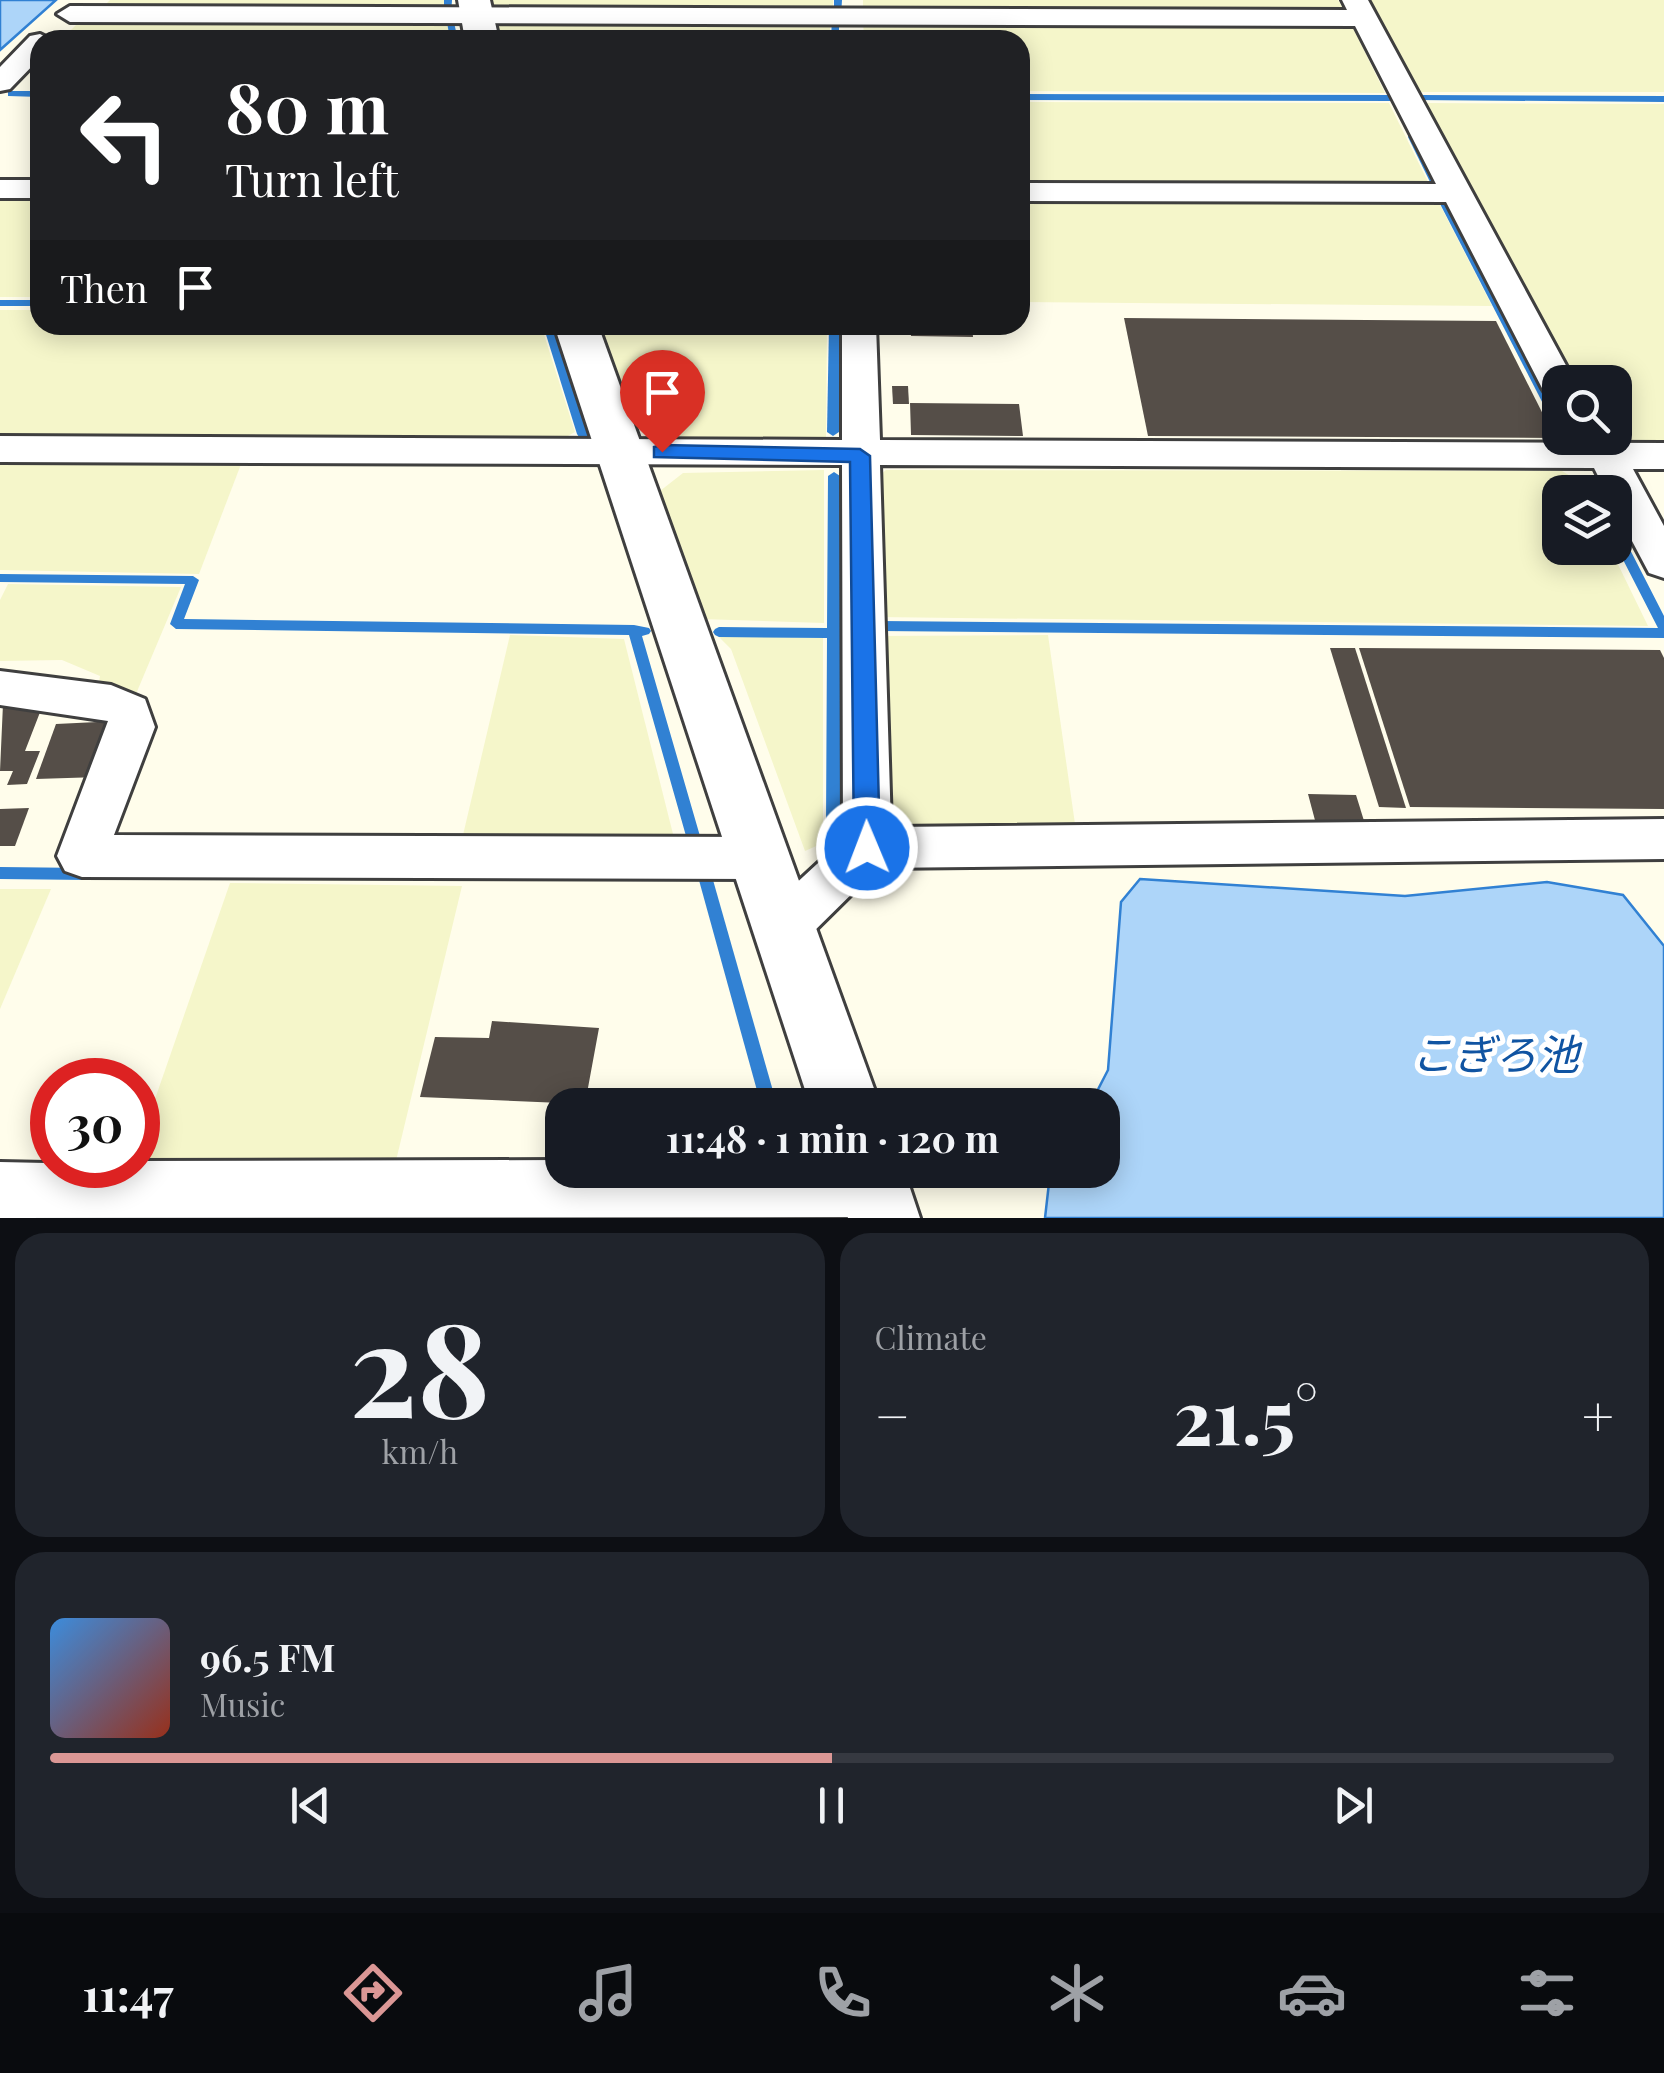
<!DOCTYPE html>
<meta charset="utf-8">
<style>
body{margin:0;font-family:"Playfair Display","Noto Sans JP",serif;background:#20242c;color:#f1f3f6;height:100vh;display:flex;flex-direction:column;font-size:38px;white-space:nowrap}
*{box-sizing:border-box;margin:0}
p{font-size:32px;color:#9ea1a6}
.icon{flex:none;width:55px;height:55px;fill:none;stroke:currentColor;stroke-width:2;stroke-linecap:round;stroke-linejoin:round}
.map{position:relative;height:1218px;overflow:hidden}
.side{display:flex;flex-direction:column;gap:15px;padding:15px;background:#0d0f14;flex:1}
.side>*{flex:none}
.guide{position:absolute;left:30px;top:30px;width:1000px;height:305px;border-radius:30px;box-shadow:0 5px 25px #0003;background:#202124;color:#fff;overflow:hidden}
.controls{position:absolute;left:1542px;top:365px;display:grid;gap:20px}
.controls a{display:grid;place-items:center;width:90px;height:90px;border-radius:20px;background:#171b24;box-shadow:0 5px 25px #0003;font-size:50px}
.speed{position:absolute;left:30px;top:1058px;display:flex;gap:20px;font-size:50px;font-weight:700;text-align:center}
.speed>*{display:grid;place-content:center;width:130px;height:130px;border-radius:50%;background:#171b24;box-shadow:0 5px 25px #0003;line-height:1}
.speed .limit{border:15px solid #d22;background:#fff;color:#111}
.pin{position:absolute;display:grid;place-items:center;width:85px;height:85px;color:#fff;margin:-102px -42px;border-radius:50% 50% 50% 0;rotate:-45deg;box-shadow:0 0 10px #0007}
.pin .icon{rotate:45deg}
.me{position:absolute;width:110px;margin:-55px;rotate:359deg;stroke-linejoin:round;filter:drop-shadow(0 0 8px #0008)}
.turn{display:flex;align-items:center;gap:35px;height:210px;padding:0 30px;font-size:45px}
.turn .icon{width:130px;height:130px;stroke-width:2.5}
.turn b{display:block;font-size:70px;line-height:85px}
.then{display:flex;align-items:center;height:95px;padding:0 30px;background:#0003;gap:20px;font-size:38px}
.big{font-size:75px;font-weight:700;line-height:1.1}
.side .card{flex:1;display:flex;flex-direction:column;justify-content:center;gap:15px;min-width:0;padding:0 35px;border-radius:30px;background:#20242c}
.side .dial{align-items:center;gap:0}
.dial b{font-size:130px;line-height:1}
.song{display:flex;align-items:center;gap:30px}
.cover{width:120px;height:120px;border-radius:15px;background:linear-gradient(135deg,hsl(210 70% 55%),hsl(10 70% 35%))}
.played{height:10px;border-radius:5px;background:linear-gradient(90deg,#db9795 50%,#363941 50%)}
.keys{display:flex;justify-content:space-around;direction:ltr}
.heat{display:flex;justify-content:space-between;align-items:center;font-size:55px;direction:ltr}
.side .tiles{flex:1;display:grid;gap:15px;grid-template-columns:1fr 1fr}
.card:last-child{grid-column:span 2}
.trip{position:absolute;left:545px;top:1088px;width:575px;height:100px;border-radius:30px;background:#171b24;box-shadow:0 5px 25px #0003;font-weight:700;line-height:100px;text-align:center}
.dock{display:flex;height:160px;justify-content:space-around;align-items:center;background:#090b0e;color:#9ea1a6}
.dock .icon{width:70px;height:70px}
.dock .active{color:#db9795}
.dock b{font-size:45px;color:#f1f3f6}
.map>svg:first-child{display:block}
.farmland{fill:#f5f6ca}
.water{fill:#add5f9;stroke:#3181d3;stroke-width:2.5}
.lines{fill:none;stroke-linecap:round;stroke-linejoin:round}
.stream{fill:#3181d3;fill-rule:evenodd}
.building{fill:#554e48}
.minor-casing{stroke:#3f3f3f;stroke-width:6}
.tertiary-casing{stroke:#3f3f3f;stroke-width:6}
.minor{fill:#fff;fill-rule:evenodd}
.tertiary{fill:#fff;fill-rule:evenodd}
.route{fill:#1a73e8;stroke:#114b97;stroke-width:2.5}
.labels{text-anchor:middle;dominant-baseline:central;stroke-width:10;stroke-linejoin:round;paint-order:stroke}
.near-water-label{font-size:42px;font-style:italic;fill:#1054a2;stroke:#fff}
</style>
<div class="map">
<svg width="1664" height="1218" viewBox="0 0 1664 1218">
<rect width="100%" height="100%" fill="#fffdeb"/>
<g class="farmland">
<path d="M110,0H445V11L103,7Z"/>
<path d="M492,0H833V14L491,8Z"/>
<path d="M863,0H1338L1347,15L863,14Z"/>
<path d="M1363,0H1664V92H1413Z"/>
<path d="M84,17L446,19L451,40H61Z"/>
<path d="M863,18L1349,20L1385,93L1020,91V40H864Z"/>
<path d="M830,19V40H500L494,22Z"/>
<path d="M1020,102L1389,103L1433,192L1020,190Z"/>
<path d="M1419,103L1664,104V444H1640L1615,437V382H1572Z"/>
<rect x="0" y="192" width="40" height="105"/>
<path d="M1020,196L1437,199L1492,306L1020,302Z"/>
<path d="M0,310H40V325H541L575,432L566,437L0,436Z"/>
<path d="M599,325H827L826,441H680L635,425Z"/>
<path d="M0,458L243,459L199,574L0,570Z"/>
<path d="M824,470V623L700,619L660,491L683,473Z"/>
<path d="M886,470L1562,471L1577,480L1583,492H1560V548H1610L1648,626L877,617L874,480Z"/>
<path d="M8,584L181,587L133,701L98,688L100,676L62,660L0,661V600Z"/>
<path d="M510,635L624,639L675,842L463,835Z"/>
<path d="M1048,635L1075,824L887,825L880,636Z"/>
<path d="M718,636L823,638V843L805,851L731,649Z"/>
<path d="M230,883L462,886L394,1169L138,1163V1148Z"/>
<path d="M0,889H51L0,1009Z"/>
</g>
<g class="water">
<path d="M0,0H56L0,50Z"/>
<path d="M1140,879L1405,896L1547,882L1623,895L1664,946V1218H1045L1049,1183L1056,1170H1102V1105H1090L1108,1070L1121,902Z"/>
</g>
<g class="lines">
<g class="stream">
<path d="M444,0H452L451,14L444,12Z"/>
<path d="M834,0H842L841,15L834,13Z"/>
<path d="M446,16L453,18L458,40H450Z"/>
<path d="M832,18L839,20V40H831Z"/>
<path d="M11,91H40V97L8,96V92Z"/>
<path d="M1020,94L1393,95L1397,98L1393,101L1020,100Z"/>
<path d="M1419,95L1664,96V102L1416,100L1415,98Z"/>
<path d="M1409,135L1416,137L1443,188L1441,190H1435L1433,188L1408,137Z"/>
<path d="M1442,195L1447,198L1560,414V429L1554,425L1437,198Z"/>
<rect x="0" y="300" width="40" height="6"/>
<path d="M543,325H553L589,434L587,437H579L577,434Z"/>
<path d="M829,325H839V432L833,436L827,432Z"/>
<path d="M834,472L840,476V826L838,830L833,832L828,830L826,826L827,638L719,637L715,635L713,632L715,629L719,627L827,628L828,476Z"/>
<path d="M1590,479L1594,480L1600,492H1590L1584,483Z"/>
<path d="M1615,528L1621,532L1664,616V638L880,631L874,626L880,621L1658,628L1615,544Z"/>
<path d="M0,574L193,576L199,580L184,619L634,625L649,628L651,631L649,634L642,636L702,843L700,847L695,849L690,847L688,843L629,635L176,629L170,624L185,584L0,582Z"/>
<path d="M0,867L87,868L92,870L94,874L92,878L87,880L0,879Z"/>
<path d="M704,867L709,869L711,873L777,1105H761L697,873L699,869Z"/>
</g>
</g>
<g class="building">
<path d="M1124,318L1496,321L1555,438L1148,436Z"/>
<path d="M910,325H972L973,337L911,336Z"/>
<path d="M892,386H908L909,404H893Z"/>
<path d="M910,403L1019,404L1023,436L911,435Z"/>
<path d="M1330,648H1355L1406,808L1379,807Z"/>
<path d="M1359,648L1660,650L1664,658V809L1410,807Z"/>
<path d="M44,702L25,751H40L27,784L7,785L13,771H0L3,704Z"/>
<path d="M118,721L99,777L36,779L56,724Z"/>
<path d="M1308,794L1356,795L1365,824H1316Z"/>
<path d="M29,808L15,846H0V809Z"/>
<path d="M492,1021L599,1028L585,1104L420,1097L435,1037L489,1038Z"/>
</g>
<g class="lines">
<g class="minor-casing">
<g id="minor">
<path d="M1342,0H1368L1575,382H1560V399L1547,396L1542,388L1446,202L1020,201V183L1436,184L1355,26L70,22L57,14L70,6L1347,10Z"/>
<path d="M40,34L52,40H40V58L10,89L0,91V67L30,36Z"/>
<rect x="0" y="180" width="40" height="18"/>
<path d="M842,325H876L880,440L1664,443V469H1633L1664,526V578L1649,573L1615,509V492H1606L1594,468L880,465L891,827L1664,819V859L878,868L801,944L783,950L765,944L757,928L765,912L843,840L842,465L0,462V436L842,440Z"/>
<path d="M0,671L111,685L145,699L155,727L114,835L759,837L776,843L784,858L776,873L759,879L82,877L65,871L57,856L108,721L0,705Z"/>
<path d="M562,1160V1170H896L903,1188L895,1209L874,1217L0,1218V1162L138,1165V1161Z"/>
</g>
</g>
<g class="tertiary-casing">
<g id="tertiary">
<path d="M458,0H490L499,40H465Z"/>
<path d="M554,325H598L880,1105H810Z"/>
<path d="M832,1170H904L920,1218H848Z"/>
</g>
</g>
<use href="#minor" class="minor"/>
<use href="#tertiary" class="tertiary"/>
</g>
<path class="route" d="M662,445L860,449L870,456L880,848L876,856H858L854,848L850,462L654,457V447Z"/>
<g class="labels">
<g class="near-water-label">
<text x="1495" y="1053">こぎろ池</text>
</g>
</g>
</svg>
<div class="controls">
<a><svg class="icon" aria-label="search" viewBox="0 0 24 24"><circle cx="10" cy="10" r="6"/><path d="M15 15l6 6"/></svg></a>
<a><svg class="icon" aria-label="layers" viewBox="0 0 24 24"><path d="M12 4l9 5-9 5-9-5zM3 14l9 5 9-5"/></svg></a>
</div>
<div class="speed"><div class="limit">30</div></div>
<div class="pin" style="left:662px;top:452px;background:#d93025"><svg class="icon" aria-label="arrive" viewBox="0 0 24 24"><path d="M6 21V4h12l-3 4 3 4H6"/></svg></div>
<svg class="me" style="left:867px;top:848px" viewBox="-20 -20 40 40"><circle r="17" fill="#1a73e8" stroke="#fff" stroke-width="3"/><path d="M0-11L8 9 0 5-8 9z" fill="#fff"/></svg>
<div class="trip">11:48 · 1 min · 120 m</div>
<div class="guide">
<div class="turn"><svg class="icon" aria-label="left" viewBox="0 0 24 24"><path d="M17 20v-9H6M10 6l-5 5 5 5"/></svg><div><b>80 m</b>Turn left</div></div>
<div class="then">Then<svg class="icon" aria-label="arrive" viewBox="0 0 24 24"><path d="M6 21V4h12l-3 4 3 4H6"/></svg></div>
</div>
</div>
<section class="side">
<div class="tiles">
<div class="card dial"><b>28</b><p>km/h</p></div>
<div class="card"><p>Climate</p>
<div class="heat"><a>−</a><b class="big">21.5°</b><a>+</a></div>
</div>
<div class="card">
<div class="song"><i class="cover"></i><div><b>96.5 FM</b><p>Music</p></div></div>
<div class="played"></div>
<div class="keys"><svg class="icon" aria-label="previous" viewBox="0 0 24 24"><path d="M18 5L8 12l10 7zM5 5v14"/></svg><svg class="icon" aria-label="pause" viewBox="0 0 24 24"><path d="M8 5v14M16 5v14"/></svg><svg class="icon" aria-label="next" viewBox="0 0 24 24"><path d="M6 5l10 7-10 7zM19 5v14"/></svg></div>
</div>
</div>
</section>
<nav class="dock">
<b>11:47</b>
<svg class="icon active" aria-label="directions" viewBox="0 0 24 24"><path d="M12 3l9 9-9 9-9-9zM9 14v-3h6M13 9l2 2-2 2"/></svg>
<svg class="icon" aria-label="music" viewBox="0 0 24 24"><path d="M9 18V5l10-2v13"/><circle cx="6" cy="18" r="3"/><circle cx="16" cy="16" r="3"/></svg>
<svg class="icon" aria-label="phone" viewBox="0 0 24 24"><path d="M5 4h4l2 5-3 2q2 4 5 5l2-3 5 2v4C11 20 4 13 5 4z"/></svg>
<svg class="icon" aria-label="climate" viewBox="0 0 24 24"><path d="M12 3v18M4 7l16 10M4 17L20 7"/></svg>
<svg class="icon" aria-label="car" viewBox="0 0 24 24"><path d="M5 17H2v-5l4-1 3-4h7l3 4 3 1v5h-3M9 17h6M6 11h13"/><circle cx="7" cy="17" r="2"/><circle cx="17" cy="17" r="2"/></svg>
<svg class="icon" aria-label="filters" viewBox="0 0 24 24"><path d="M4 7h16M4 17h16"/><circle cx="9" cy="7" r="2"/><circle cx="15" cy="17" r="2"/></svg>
</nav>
